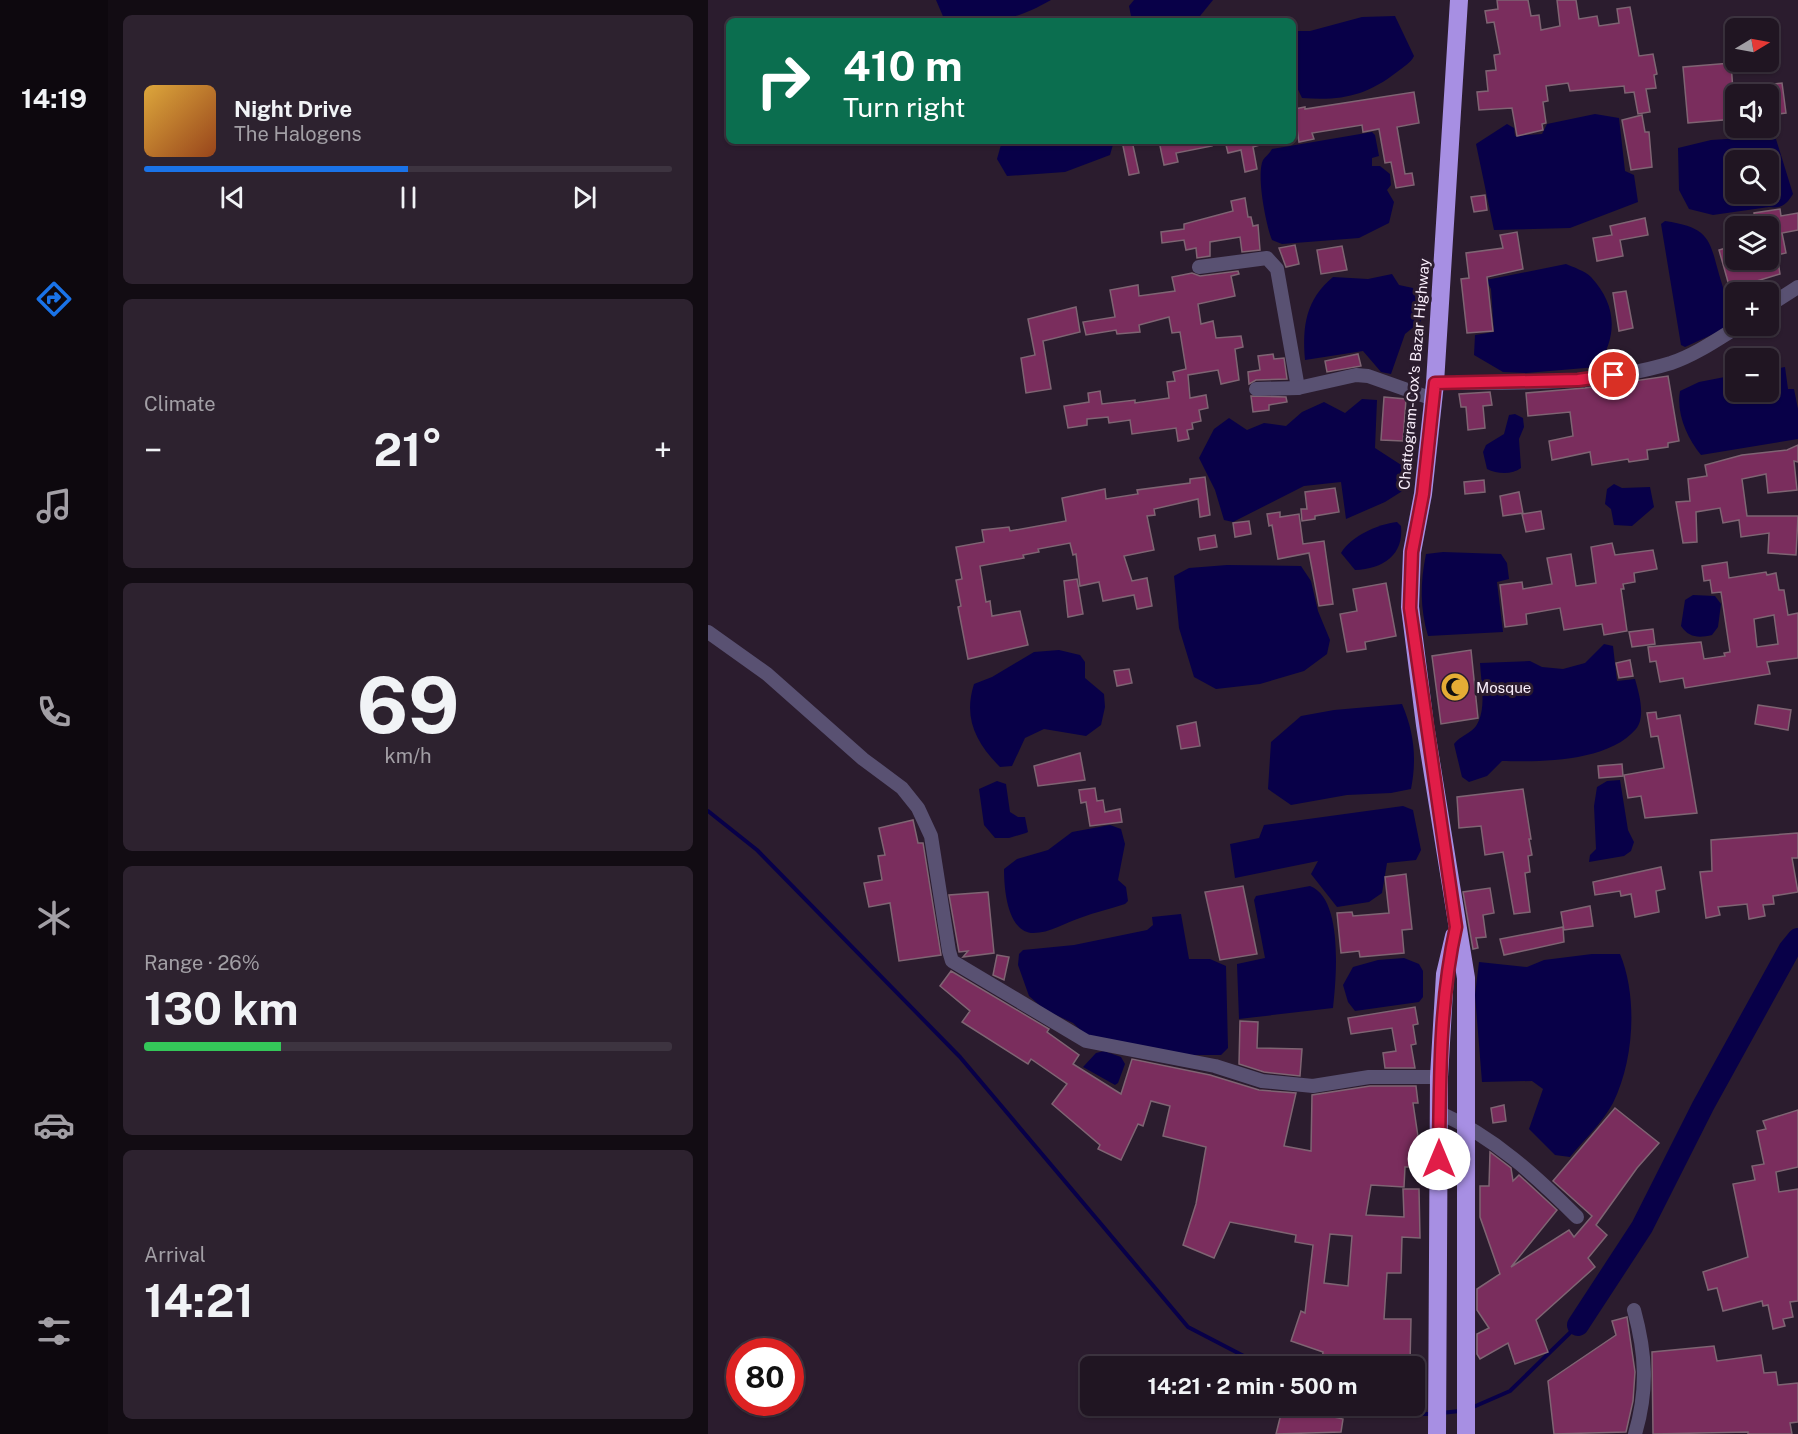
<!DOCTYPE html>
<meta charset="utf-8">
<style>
body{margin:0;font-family:"Public Sans",sans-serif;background:#2d222f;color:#f1f3f6;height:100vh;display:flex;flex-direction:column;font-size:22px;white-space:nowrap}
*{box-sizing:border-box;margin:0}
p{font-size:20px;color:#a29fa5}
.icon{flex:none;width:33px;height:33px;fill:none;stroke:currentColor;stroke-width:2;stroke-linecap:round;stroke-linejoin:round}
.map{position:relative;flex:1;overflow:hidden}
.side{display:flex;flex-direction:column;gap:15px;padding:15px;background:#120c13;width:600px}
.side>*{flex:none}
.banner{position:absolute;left:18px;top:18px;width:570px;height:126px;border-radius:9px;box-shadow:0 2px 4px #0004,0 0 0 2px #3d3440;background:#0b6e4f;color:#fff;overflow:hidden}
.needle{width:39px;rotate:80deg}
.tools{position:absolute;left:1017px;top:18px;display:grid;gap:12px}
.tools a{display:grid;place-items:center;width:54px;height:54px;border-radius:9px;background:#201522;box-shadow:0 2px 4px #0004,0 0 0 2px #3d3440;font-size:30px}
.speed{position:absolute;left:18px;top:1338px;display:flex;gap:12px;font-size:30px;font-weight:700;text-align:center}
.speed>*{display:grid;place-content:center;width:78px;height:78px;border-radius:50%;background:#201522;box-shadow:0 2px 4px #0004,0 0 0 2px #3d3440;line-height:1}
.speed .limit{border:9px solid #d22;background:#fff;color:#111}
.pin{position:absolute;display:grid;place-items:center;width:51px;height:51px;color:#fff;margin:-26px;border:3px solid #fff;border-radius:50%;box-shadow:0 2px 6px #0007}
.me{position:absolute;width:66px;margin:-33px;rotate:0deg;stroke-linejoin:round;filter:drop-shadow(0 0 4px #0008)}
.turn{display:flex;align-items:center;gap:21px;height:126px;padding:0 18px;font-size:27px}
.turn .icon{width:78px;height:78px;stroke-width:2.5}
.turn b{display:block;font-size:42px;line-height:51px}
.big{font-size:45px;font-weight:700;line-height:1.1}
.side .widget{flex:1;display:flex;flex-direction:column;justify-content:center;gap:9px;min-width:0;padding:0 21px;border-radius:9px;background:#2d222f}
.side .dial{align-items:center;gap:0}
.dial b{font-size:78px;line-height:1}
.song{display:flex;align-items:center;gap:18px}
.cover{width:72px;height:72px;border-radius:9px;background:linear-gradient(135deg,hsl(40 70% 55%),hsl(20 70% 35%))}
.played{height:6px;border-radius:3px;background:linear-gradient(90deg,#1a73e8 50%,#3d3440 50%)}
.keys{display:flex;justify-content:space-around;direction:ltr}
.heat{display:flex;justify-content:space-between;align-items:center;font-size:33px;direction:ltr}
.charge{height:9px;border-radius:4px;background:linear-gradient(90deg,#34c759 26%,#3d3440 0)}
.trip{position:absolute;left:372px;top:1356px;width:345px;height:60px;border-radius:9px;background:#201522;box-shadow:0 2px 4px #0004,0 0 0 2px #3d3440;font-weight:700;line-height:60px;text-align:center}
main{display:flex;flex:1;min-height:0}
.tabs{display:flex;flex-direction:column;width:108px;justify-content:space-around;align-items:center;background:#0d080e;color:#a29fa5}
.tabs .icon{width:42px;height:42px}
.tabs .current{color:#1a73e8}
.tabs b{font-size:27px;color:#f1f3f6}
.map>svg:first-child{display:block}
.water{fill:#080048;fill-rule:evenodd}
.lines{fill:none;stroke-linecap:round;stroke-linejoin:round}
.stream{stroke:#080048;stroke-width:4}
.river{stroke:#080048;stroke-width:22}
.building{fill:#7a2d5d;stroke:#7f6473;stroke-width:1.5;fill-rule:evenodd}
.street{stroke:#595172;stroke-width:14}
.highway{stroke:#a78fe3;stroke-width:18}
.route-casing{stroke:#92132f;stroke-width:15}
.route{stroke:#e11d48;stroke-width:10}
.labels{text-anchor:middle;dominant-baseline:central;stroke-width:6;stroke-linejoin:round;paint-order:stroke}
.street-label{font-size:15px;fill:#f9eefb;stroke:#2b1c2e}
.poi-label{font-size:15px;fill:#f9eefb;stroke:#2b1c2e;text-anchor:start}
</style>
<main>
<nav class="tabs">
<b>14:19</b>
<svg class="icon current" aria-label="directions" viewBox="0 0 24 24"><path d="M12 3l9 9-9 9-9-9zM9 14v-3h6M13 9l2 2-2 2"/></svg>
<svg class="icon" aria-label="music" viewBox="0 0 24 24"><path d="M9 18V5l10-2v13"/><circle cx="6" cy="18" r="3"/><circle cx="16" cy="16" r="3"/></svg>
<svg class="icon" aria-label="phone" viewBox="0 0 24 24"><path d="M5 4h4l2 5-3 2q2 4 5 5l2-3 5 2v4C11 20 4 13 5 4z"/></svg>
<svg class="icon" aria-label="climate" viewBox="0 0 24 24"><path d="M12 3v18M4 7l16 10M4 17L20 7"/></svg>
<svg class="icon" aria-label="car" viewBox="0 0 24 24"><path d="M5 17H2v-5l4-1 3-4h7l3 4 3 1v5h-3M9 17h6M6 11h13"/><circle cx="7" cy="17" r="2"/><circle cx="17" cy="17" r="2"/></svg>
<svg class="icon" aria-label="filters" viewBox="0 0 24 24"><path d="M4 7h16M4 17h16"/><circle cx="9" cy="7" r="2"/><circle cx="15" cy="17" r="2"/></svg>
</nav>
<section class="side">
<div class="widget">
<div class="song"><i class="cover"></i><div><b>Night Drive</b><p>The Halogens</p></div></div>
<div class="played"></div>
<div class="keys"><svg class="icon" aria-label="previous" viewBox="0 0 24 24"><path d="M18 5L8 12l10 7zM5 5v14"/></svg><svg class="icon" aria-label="pause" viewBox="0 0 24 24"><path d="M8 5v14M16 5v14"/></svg><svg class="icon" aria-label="next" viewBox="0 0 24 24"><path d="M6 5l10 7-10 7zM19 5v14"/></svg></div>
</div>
<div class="widget"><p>Climate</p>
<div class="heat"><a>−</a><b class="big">21°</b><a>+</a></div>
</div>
<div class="widget dial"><b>69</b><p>km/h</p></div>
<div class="widget"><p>Range · 26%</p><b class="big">130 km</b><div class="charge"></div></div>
<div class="widget"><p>Arrival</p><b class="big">14:21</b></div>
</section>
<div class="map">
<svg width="1090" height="1434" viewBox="0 0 1090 1434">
<rect width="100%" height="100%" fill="#2b1c2e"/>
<g class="water">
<path d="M228,0H343C301,24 284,21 237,21Z"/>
<path d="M426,0H505L488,21H424L421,6Z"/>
<path d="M687,16L706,56C703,63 695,67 689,72C658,96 633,101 594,98L585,79V31H602L654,17Z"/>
<path d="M887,114L911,118L917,171L926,175L930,202L862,228L786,230L768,144L799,124L806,128L807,136L834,134L839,124Z"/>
<path d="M664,132L667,135L671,156L664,158V166H672L682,174L683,185L679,190L686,202L681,223L651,238L574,244L564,240C558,225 548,175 555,160C557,157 562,153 564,149Z"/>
<path d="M1050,137L1068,139L1085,194C1079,204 1073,209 1061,207L1005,215L981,209L971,190L970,148L1003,140ZM1028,160H1060V194H1028Z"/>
<path d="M294,141H406L402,155L357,172L299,176L289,159Z"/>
<path d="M957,221C1007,228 1001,244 1014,284C1018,298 1021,311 1023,326L977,347L973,345L953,224Z"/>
<path d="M858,264C865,267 877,271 883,277C909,305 910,336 889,367L818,373L795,372L766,355L767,335L786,332L783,289L778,280Z"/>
<path d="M684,274L691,285L705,288L713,321L697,334L683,374L673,372L655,351L597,360C594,326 598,299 625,277L660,279Z"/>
<path d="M1077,367L1080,389H1086L1090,409V439L993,455C979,438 968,413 972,391L991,382L1027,375L1028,392H1060L1061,370Z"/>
<path d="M654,399L669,400L667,448L701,470L696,490L677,502L638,519L633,482L596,486L525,522L516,520L507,490L491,458L506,429L521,418L539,430L556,423L578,426L594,412L616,402L637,413Z"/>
<path d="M807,414L815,418L816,427L811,439L813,468C804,475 789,474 779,469L775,452L778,445L796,434L801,415Z"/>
<path d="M906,484L914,488L942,487L946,507L924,526L906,525L903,509L897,504L899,489Z"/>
<path d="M689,522L693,526C696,555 675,569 647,570L633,553C643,536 670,524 689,522Z"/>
<path d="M735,552L793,554L799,563L801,579L789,582L795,632L720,636C712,608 712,583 718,554Z"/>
<path d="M519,565L593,566L603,581L610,611L622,640L619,654L596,671L552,684L508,689L486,677L471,628L466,576L481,568Z"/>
<path d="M985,595L1007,596L1013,604L1010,627L1004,635C991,638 981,638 973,626L977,600Z"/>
<path d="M896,644L905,646L909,681L927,679C931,693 938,717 928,729C900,762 833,762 794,761L779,776L761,782L754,777L746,744C752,736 763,733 768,726C779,709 773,683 772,663L822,661L834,667L855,669L877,663Z"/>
<path d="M351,650L372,655L377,662V678L396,694L397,707L393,725L378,736L336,729L317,738L304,766L292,767C268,743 255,718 266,684L284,677L326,652Z"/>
<path d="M694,704C706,732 709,759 703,789L683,793L639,795L583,805L560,789L563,742L593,716L626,710Z"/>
<path d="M912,780L920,830L926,842L923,851L916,856L881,862L882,855L888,849L886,806L889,787L899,781Z"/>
<path d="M289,781L298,784L302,812L310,817H317L320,832L318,833L301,838H287L276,825L271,789Z"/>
<path d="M695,806L705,810L713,850L708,860L679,863L674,893L661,902L629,907L603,874L610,861L527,878L522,844L551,838L556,825Z"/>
<path d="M402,825L413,829L417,844L410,880L418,887L420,901L417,904C402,909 387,912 372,918C357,923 340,934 323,933C299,930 296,888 296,869L309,859L340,850L364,832Z"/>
<path d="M602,886C636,899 628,980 625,1008L531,1019L529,964L557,958L546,900L548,896Z"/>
<path d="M473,914L481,959H502L518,966L520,1048L513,1055H477L381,1038L365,1023L337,1010L321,996L310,965L311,954L315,950L366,945L439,930L445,925L444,917Z"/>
<path d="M884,954H912C930,997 926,1061 905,1103C895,1122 876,1140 862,1157L847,1155L821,1129L835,1089L824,1081L774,1082L767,995L771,962L819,967L836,960Z"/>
<path d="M696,958L711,964L715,971V997L711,1002L647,1011L640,1002L635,985L645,967L670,960Z"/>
<path d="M396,1051L413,1057L417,1064L410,1083L407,1085L375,1067L388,1053Z"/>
</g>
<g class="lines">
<g class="stream">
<path d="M0,811L49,850L252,1057L480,1327L555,1366"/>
<path d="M656,1406L680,1414H723"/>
<path d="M763,1408L802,1391L870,1325"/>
<path d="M733,1413L752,1411"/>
</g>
<path class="river" d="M870,1325L934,1227L995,1106L1081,950L1090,939"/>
</g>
<g class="building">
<path d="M789,0H820L823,16L831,15L833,30L852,26L849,0H868L871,19L889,16L891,26L911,23L909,9L922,7L931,56L945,54L949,74L946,75L948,88L938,89L942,112L930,114L926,92L917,93L916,86L862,91L860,83L838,86L840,101L835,102L838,123L834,124L835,130L809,136L804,108L771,110L769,92L780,91L778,71L788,70L786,55L792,54L786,22L779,23L777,11L790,9Z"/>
<path d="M1023,63L1027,119L980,123L975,67Z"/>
<path d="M1074,83L1078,113L1060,115V94H1035L1034,88Z"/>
<path d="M706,92L711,123L689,127L697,174L704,173L706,185L688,188L683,162L677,163L671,129L655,132L654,125L604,133L606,139L591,142L586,109L597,107V109Z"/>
<path d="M934,115L937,132H941L944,167L923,170L914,120Z"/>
<path d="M414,141H424L431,173L421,175Z"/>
<path d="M451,141H503L504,146L468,153L470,162L456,165Z"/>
<path d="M517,141H552V145L545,147L549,169L537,172L533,150L520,153Z"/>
<path d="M777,195L779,210L766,212L763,197Z"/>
<path d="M537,198L540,217H543L545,226L550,225L552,250L534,252L532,237L502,242V256L489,258L488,248L478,250L476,240L454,243L453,232L476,229V224L525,211L523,201Z"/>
<path d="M1072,209L1073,216L1090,213V230L1074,233L1078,253L1069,255L1072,274L1022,289L1011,250L1028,245V260H1060V226H1047L1046,213Z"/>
<path d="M937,218L940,235L912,240L915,256L889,261L885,238L904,235L902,226Z"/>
<path d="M809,232L815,269L779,277L785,331L759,333L753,279L761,278L758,253L795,248L792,235Z"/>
<path d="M587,245L591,264L578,267L571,248Z"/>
<path d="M634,246L639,270L613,274L609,250Z"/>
<path d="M530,271L531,274L523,276L527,296L490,304L493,324L505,321L508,338L533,336L535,347L527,349L531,380L513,384L510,370L480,375L482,398L498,395L500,408L491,410L493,421L484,423L485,429L479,430L481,439L470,441L468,428L424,434L422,420L401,423L400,417L379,419V425L360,428L356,406L381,402L380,393L392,391L394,404L427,400V403L461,398L459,382L467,381L465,372L478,369L472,332L464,333L461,317L431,325L432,332L409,334L408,330L378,335L375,322L407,317L402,290L430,285L431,296L467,291L464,277L484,273L492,276Z"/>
<path d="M918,291L925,328L911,331L905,293Z"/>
<path d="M368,307L372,332L335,341L343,389L318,393L313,358L327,355L320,319Z"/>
<path d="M565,354L566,359L576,358L579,379L548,380L541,384L540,372L552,370L550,356Z"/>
<path d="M650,354L653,366L619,372L617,361Z"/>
<path d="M960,376L971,441L960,443V447L939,450L940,459L921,462L920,459L884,465L882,452L844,460L841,441L865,436L862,412L820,416L818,393L877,388Z"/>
<path d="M782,392L784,405L775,406L777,428L760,430L758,407H753L751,394Z"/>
<path d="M543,396L578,397L579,402L561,405V410L545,412Z"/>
<path d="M676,397L698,399L695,441L673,440Z"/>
<path d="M1090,445V462L1086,461L1089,490L1060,493L1058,474L1034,479L1039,516H1090L1088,555L1060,553L1061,533L1033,537L1031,520L1015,523L1012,508L988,512L989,542L975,543L968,502L982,501L980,479L999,476L997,465L1034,455L1079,450Z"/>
<path d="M497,477L502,515L492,517L490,499L446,509L447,515L439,516L446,550L416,556L424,581L439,578L444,606L429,609L426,595L395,601L391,582L372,586L368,554L365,555L362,543L330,549L331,552L315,555L316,558L272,566L278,602L282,601L284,616L312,611L320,645L260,659L250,607L253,606L248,580L254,579L248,547L276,542L274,530L301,527L302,531L358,521L354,498L397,489L398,499L430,494L429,490L482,483V479Z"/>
<path d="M776,480L777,492L757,494L756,482Z"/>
<path d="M627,488L631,512L607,516V519L594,521L593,509H599L597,492Z"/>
<path d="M811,492L815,513L795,516L792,496Z"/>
<path d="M833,511L836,529L818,532L814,514Z"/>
<path d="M572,512V517L591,514L595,544L616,541L625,604L611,606L601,553L570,559L564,525L561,526L559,514Z"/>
<path d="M541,521L543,534L527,537L525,523Z"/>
<path d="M507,535L509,547L492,550L490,538Z"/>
<path d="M904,543L907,555L945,550L949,569L926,573L927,582L915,584L916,589H913L919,631L896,635L894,624L856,630L852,608L818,614L819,624L797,627L792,585L814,582L815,589L844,584L839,558L863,554L868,586L888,583L883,547Z"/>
<path d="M1019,562L1021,578L1058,572L1059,575L1068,573L1071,590H1076L1080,615L1090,613V658L1059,662L1062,674L977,688L975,678L952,682L948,661L942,662L940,647L993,642L996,659L1017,656L1016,653L1022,652L1013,592L1004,593L1002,580L996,581L994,566ZM1066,615L1070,644L1049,647L1046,619Z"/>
<path d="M369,579L375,614L360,617L356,581Z"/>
<path d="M678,583L688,636L657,642L658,649L639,652L632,614L649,611L645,589Z"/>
<path d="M945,629L947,644L924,647L921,632Z"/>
<path d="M763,650L770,718L733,724L724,656Z"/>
<path d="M922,660L925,676L911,678L908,663Z"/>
<path d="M421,669L424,683L409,686L406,671Z"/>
<path d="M1050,705L1083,710L1080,730L1047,724Z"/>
<path d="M948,712L949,719L972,715L989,813L937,818L933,796L920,798L916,775L956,768L950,736L943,737L939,713Z"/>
<path d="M488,722L492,746L473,749L469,726Z"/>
<path d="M372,753L377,780L330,786L326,766Z"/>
<path d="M914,764L915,776L891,778L890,766Z"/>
<path d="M387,788L389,801L395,800L397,812L412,809L414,822L382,826L378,802L373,803L371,790Z"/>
<path d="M815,789L823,839H821L824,855L820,856L822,872L817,873L822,912L806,914L795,852L777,855L773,826L751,828L749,797Z"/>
<path d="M205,820L210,843H215L233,955L191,961L182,903L161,907L156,883L174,880L170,856L177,855L171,828Z"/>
<path d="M1090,833V858H1084L1090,892L1065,896L1066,904L1055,905L1057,916L1041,919L1039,904L1010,907L1012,915L998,918L992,872L1004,871L1003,840Z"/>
<path d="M953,867L957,889L948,891L951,912L927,917L923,894L913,896L912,891L887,895L885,882Z"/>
<path d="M698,874L704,929L694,930L696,953L652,957L651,951L633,953L629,913L644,912L645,916L681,913L677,877Z"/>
<path d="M535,886L549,954L512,960L497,892Z"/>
<path d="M782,888L786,913L775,915L778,937L768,938L770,948L765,949L755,892Z"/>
<path d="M280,892L286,953L255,957L260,951L251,952L241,895Z"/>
<path d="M882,906L885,926L856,930L853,912Z"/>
<path d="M855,927L856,942L796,955L792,939Z"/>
<path d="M289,955L301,957L296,980L285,975Z"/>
<path d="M243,971L341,1029L339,1032L371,1055L365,1064L413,1094L424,1059L502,1075L551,1090L588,1093L576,1146L603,1151L604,1095L662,1086H708L710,1103H705L712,1150L706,1151L705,1167H697L696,1187L663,1185L658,1215L696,1217L695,1189H711L712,1238L694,1237L693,1273H679L676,1319H703L702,1364L614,1362L615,1352L583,1341L593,1311L597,1313L605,1245L587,1242L588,1235L522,1222L506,1258L475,1245L488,1204L498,1147L455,1136L462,1106L443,1101L435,1126L430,1124L413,1160L390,1149L392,1145L344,1104L359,1084L323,1059L320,1064L254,1022L262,1011L232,986ZM622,1234L644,1236L640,1286L616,1283Z"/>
<path d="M707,1007L710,1024L705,1025L708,1044L703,1045L707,1068H677L675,1053L688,1051L684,1028L643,1034L640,1018Z"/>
<path d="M532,1021L550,1022L549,1048L594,1049L592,1076L556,1072L531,1064Z"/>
<path d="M796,1105L798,1121L785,1123L783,1108Z"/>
<path d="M907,1108L951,1143L929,1168L888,1225L899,1235L880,1258L887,1267L828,1320L840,1352L807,1364L800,1343L772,1359L769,1354V1334L781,1328L769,1310V1289L792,1274L772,1217V1186H781L782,1152L803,1168L805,1181L811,1175L849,1210L803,1267L861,1230L866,1237L884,1216L845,1181Z"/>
<path d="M1090,1110V1167L1068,1172L1071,1192L1090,1189V1301L1082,1302L1085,1317L1075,1319L1077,1326L1065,1329L1060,1305L1055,1306L1054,1301L1015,1311L1009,1288L1000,1290L995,1272L1040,1257L1025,1184L1047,1180L1044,1166L1056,1164L1049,1131L1058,1129L1055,1121Z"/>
<path d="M919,1317L927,1372L925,1401L918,1432L846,1434L840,1381L908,1335L904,1321Z"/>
<path d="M1006,1346L1009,1361L1053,1355L1056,1373L1068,1372L1070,1385L1090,1383V1422L1082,1423L1084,1434H1040V1432L945,1434L944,1352Z"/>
<path d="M575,1406L635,1419L633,1432L568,1434Z"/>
</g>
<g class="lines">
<g class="street">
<path d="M491,267L559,258L569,269L590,388"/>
<path d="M1060,306L1090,287"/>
<path d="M727,383C804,383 888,386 963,363C987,355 1010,339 1031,326"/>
<path d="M548,389L590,388L648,375L660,376L725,399"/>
<path d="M0,632L59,674L155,759L194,788L210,808L223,836L241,951L244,961L259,970L378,1041L507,1066L554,1081L605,1086L661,1077H731"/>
<path d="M732,1113C786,1137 828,1176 869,1217"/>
<path d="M926,1310C938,1354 940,1390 927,1434"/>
</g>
<g class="highway">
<path d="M751,0L727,383L715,494L704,552L702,607L717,725L758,978V1434"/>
<path d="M729,1434L731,1077L737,974L746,936"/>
</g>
</g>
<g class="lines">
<g class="route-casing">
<path id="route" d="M731,1159C732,1081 731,1004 748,927L702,608L704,552L715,494L727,383L870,380L906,375"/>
</g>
<use href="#route" class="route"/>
</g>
<defs>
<g id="mosque-disc" transform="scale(1.5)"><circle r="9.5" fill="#e5ad35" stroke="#2b1c2e"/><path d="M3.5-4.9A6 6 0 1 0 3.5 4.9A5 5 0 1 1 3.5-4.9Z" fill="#111"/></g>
</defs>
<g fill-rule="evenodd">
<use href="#mosque-disc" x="747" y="687"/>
</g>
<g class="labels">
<g class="street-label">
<text transform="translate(706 374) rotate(-85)">Chattogram-Cox's Bazar Highway</text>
</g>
<g class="poi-label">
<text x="768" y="687">Mosque</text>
</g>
</g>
</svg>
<div class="tools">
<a><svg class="needle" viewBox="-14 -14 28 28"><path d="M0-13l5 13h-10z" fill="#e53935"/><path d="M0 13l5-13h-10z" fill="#a29fa5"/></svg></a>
<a><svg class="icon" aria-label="sound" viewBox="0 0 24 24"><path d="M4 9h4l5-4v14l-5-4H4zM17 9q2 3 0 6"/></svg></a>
<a><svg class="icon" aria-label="search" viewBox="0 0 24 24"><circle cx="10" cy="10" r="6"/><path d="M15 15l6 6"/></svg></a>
<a><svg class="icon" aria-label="layers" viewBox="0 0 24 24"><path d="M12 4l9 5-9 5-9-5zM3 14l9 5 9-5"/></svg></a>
<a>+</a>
<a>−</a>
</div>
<div class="speed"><div class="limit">80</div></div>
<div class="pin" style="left:906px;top:375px;background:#d93025"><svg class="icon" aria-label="arrive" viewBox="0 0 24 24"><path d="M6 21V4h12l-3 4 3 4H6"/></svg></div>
<svg class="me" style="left:731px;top:1159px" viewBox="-20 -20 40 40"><circle r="19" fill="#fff"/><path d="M0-13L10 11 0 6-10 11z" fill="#e11d48"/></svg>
<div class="trip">14:21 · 2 min · 500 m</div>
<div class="banner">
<div class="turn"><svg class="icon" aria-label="right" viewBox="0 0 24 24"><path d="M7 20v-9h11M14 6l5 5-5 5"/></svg><div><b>410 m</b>Turn right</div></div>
</div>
</div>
</main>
